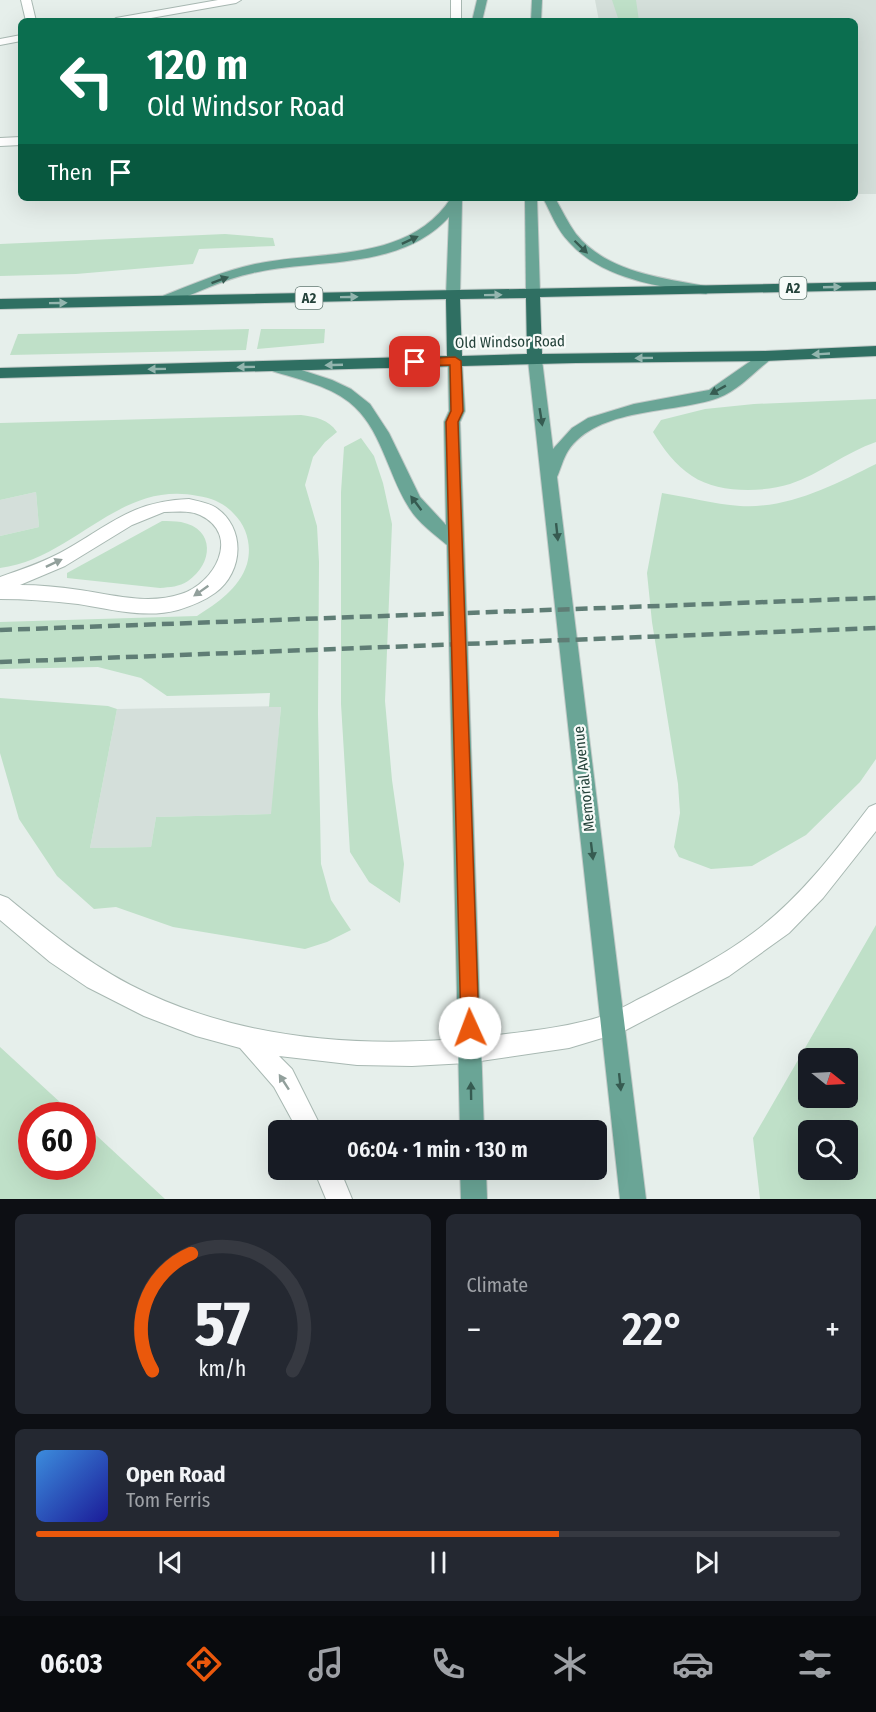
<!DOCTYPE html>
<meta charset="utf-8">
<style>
body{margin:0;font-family:"Fira Sans Condensed",sans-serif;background:#242831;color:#f1f3f6;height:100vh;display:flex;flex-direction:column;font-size:22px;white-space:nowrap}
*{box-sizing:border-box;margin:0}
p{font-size:20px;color:#9ea1a6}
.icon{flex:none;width:33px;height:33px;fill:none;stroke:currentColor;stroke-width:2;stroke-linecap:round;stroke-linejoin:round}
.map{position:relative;height:1199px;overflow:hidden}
.sheet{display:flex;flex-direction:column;gap:15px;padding:15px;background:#0d0f14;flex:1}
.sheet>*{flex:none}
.guide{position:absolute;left:18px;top:18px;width:840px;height:183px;border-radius:9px;box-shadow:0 6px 24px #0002;background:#0b6e4f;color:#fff;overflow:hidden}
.needle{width:39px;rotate:108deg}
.buttons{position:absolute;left:798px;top:1048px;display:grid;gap:12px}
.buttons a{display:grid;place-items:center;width:60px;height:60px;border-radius:9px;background:#171b24;box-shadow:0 6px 24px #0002;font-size:30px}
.speed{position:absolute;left:18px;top:1102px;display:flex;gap:12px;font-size:30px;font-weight:700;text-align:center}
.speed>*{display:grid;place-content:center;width:78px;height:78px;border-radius:50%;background:#171b24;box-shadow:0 6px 24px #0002;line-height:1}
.speed .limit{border:9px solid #d22;background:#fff;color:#111}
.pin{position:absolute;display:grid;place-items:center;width:51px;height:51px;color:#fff;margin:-26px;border-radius:12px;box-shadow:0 3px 9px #0006}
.me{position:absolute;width:66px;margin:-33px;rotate:358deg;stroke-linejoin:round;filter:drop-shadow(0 0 4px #0008)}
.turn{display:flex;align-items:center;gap:21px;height:126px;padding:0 30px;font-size:27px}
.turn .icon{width:78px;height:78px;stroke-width:2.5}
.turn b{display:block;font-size:42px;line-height:51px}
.then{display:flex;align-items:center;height:57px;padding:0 30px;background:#0003;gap:12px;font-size:22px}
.big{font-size:45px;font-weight:600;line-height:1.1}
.sheet .card{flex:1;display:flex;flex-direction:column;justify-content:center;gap:9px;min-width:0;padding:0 21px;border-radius:9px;background:#242831}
.sheet .dial{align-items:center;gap:0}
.dial svg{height:156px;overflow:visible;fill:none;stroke:#363941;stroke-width:7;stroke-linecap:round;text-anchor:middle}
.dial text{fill:#f1f3f6;stroke:none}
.song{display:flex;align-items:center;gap:18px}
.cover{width:72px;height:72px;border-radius:9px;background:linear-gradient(135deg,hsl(210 70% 55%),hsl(240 70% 35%))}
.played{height:6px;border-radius:3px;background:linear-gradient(90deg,#ea580c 65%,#363941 65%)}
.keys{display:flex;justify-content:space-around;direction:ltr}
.heat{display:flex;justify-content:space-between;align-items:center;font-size:33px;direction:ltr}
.sheet .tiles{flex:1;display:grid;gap:15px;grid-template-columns:1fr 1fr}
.card:last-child{grid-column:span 2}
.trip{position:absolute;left:268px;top:1120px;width:339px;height:60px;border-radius:9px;background:#171b24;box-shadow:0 6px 24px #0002;font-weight:600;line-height:60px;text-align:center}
.menu{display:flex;height:96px;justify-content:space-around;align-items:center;background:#090b0e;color:#9ea1a6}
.menu .icon{width:42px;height:42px}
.menu .current{color:#ea580c}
.menu b{font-size:27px;color:#f1f3f6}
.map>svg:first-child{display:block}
.built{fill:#d4dfda}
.green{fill:#bfe0c8;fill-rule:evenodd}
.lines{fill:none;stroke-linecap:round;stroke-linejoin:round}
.lane-casing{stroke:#a8b8b2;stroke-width:2}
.street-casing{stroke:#a8b8b2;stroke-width:2}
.primary-casing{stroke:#c2cac8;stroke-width:2}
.highway-casing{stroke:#c2cac8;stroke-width:2}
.lane{fill:#fff;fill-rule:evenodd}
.street{fill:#fff;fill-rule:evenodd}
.primary{fill:#6aa596;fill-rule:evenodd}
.highway{fill:#2f6f62;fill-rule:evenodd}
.rail{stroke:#5f7d75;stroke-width:4.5;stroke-dasharray:12 6;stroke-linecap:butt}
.oneway{fill:#365b51}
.oneway2{fill:#93b5ae}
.oneway3{fill:#92a09c}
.route{fill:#ea580c;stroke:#983908;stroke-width:1.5}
.labels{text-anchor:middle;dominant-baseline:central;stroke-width:4.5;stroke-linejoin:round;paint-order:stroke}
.shield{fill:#f7fbf9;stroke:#637a73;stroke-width:1.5}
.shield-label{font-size:14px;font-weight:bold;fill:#24423a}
.street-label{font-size:15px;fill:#24423a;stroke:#f7fbf9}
</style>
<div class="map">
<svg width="876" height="1199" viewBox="0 0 876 1199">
<rect width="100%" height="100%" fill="#e6efeb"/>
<g class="built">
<path d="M595,0H876V194H855V21H599Z"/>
<path d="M36,492L39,527L0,536V500Z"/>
<path d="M281,706L272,814L156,817L151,847L90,848L117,709Z"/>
</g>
<g class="green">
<path d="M612,0H636L639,21H619Z"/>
<path d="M225,234L273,238L275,246L199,249L193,264L76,274L0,276V244Z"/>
<path d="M249,329L246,350L10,355L18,334Z"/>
<path d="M261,329H325L324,343L257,349Z"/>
<path d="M876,399V442C846,452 820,474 790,484C761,493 717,493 692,476C676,466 662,447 653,432L661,420L705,409L754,404Z"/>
<path d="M301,415C316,417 328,419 337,432L325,442L313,457L305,485L317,526L319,562L318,714L321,864L331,900L351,930L327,942L305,949L173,927L116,907L94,909L57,876L19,819L0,753V698L108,706L117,709L90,848L151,847L156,817L271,814L281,707H269L270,693L167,696L141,678L98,667L0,669V622L197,616C217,603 239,589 247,564C252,546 247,527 234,514C224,503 212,498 198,496C118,480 74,559 0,568V536L39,527L36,492L0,500V423Z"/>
<path d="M361,438L374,456L383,483L392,524L385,701L392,780L404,864L400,903L369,882L350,852L341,704V492L344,447Z"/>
<path d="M876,464V759L860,782L806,835L752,866L711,869L679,857L674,847L680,813L678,784L652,622L647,573L662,493C688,497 713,504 740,506C788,509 834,485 876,464Z"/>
<path d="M162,521C168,521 175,521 181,522C216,529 213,564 188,581C179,587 170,587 160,588L67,578V573Z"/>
<path d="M876,925V1199H760L753,1138ZM808,1059H848V1098H808ZM808,1131H848V1170H808Z"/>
<path d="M0,1047L75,1116H32V1167H82L83,1123L165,1199H0Z"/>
</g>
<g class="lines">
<g class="lane-casing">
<g id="lane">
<rect x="451" y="0" width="10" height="21"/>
<path d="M189,499C197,501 208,503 215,507C246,527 244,572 215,593C204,601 191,606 178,610C145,619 110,609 78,604C52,601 26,599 0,599V577C20,570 41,563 60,553C108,527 130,501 189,499ZM164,512C176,512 189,510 200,515C242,535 214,584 181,594C149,605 113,595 80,590C60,587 40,585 20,585L65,566L132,525Z"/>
<path d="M876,804V831L823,898L789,933L729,976L622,1032L569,1048L467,1063L412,1066L357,1065L279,1056L292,1069L323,1131H298L274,1087L240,1048L196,1036L144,1016L87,987L50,962L0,920V895L8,898C53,935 96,970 149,994C260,1045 388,1049 506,1034C538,1030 572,1026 603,1016C618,1011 632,1002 647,995C683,976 720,958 753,933C799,899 834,853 869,807Z"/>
<path d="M314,1170H340L352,1199H326Z"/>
</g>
</g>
<g class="street-casing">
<g id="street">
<path d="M21,0H31L36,21H26Z"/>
<path d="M218,0H241L236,3L134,21H111L116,18Z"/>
<path d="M21,35V41L0,45V39Z"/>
<path d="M21,137V145L0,146V138Z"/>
</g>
</g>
<g class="primary-casing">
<g id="primary">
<path d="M477,0H487L482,21H472Z"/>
<path d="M532,0H542L541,21H531Z"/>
<path d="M451,198L462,200L460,296L458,299L453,301L446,296L449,217C400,271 317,258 253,273C224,279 197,293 170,303L165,305L158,300L160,297C191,285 222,271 255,264C321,250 409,263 451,198Z"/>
<path d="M525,198H537L540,294L533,299L526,294Z"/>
<path d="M543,198H555C562,210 568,223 576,234C607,272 661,278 706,286L713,290L706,294C659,286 603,280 569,242C557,230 551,213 543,198Z"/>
<path d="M765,351L772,356L770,360C754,372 738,391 718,398C674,414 597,407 568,451C563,459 561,468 557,477L646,1199H620L528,360L535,355L542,360L553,449L572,428L588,418L634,404L709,390Z"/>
<path d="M455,356L462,361L465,411L460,422L484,1131H460L447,545C433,533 417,522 408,506C387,472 381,427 349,402C327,385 297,379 272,371L270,367L272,363L277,362L332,380L351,389L370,404L389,433L420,497L446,525L444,422L449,411L448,361Z"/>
<path d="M460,1170H486L487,1199H461Z"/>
</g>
</g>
<g class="highway-casing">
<path id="highway" d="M876,282V290L540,297L542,354L765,351L876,346V356L765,361L576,363L0,378V368L447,356L446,299L0,309V299ZM526,298L527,354L462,356L460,299Z"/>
</g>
<use href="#lane" class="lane"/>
<use href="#street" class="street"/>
<use href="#primary" class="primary"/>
<use href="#highway" class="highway"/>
<g class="rail">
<path d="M0,630L876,598"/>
<path d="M0,662L876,628"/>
</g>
</g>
<defs><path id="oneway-solid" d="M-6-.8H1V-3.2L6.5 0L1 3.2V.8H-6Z" transform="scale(1.5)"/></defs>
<g class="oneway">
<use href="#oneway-solid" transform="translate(410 240) rotate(-25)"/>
<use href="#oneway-solid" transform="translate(581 247) rotate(44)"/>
<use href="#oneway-solid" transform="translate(220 280) rotate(-20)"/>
<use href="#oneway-solid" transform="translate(718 390) rotate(151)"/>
<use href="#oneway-solid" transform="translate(541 417) rotate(81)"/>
<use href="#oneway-solid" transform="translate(416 503) rotate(-127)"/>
<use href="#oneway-solid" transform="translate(557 532) rotate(84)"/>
<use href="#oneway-solid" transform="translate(592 851) rotate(83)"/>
<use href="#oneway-solid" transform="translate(620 1082) rotate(84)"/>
<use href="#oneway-solid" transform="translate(471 1091) rotate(-91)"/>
</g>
<g class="oneway2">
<use href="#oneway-solid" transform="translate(832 287) rotate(-2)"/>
<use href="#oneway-solid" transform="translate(493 295) rotate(-1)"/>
<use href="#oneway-solid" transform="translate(349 297) rotate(-1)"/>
<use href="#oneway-solid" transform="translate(58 303) rotate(-1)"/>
<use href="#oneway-solid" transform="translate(821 354) rotate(177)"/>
<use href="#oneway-solid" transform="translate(644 358) rotate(179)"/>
<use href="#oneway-solid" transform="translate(334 365) rotate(178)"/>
<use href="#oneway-solid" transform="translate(246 367) rotate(179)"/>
<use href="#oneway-solid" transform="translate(157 369) rotate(179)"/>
</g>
<g class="oneway3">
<use href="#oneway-solid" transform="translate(54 563) rotate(-25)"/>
<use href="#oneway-solid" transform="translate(201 591) rotate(145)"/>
<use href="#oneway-solid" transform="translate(284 1082) rotate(-123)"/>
</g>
<path class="route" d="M455,357L461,361L463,411L458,422L479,1028L476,1034L470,1037L463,1034L461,1028L446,422L451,411L450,365L415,366L409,362L415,359Z"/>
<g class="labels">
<g class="shield">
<rect x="779.5" y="277" width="27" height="22" rx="4.5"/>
<rect x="295.5" y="287" width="27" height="22" rx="4.5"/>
</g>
<g class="shield-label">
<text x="793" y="288">A2</text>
<text x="309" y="298">A2</text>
</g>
<g class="street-label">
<text transform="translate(510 342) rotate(-1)">Old Windsor Road</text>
<text transform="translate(584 779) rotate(-96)">Memorial Avenue</text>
</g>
</g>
</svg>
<div class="buttons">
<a><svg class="needle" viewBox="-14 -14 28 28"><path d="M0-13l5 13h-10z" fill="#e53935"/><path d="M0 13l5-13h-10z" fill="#9ea1a6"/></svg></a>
<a><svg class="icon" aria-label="search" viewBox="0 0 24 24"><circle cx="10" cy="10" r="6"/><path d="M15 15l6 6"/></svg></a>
</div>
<div class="speed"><div class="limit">60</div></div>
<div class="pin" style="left:415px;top:362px;background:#d93025"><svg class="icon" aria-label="arrive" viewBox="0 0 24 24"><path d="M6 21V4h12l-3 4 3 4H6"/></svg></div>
<svg class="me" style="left:470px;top:1028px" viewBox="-20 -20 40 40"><circle r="19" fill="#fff"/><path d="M0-13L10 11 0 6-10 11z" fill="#ea580c"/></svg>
<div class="trip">06:04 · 1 min · 130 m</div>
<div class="guide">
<div class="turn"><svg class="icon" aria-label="left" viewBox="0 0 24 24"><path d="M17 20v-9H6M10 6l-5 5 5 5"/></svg><div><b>120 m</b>Old Windsor Road</div></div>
<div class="then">Then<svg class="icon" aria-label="arrive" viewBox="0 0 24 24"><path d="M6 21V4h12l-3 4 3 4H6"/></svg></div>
</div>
</div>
<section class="sheet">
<div class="tiles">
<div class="card dial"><svg viewBox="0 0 100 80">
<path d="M14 69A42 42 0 1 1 86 69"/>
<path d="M14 69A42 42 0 0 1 34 9" stroke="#ea580c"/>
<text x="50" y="56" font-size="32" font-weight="700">57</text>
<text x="50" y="72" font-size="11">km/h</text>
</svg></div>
<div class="card"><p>Climate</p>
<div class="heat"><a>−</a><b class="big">22°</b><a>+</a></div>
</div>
<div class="card">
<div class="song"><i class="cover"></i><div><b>Open Road</b><p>Tom Ferris</p></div></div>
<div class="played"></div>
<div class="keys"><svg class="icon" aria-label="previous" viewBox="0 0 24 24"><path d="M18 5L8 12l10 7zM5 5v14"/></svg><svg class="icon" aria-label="pause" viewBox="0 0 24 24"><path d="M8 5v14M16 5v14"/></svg><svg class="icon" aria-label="next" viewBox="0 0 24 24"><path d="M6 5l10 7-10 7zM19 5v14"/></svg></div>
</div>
</div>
</section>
<nav class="menu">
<b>06:03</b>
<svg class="icon current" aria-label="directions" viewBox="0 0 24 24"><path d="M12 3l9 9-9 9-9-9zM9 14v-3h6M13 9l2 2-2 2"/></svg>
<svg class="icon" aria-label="music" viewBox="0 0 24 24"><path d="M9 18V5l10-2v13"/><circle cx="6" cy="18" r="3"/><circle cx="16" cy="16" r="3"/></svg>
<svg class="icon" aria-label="phone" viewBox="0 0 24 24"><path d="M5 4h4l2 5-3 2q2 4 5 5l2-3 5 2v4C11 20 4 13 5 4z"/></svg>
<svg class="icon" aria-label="climate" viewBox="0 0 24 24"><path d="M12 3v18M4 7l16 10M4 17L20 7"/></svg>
<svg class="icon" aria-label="car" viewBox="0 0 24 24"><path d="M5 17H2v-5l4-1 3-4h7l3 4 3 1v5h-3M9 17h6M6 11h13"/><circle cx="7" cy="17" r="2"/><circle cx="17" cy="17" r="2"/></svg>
<svg class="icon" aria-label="filters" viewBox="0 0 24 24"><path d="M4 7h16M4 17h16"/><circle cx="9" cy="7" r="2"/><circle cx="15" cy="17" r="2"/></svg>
</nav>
